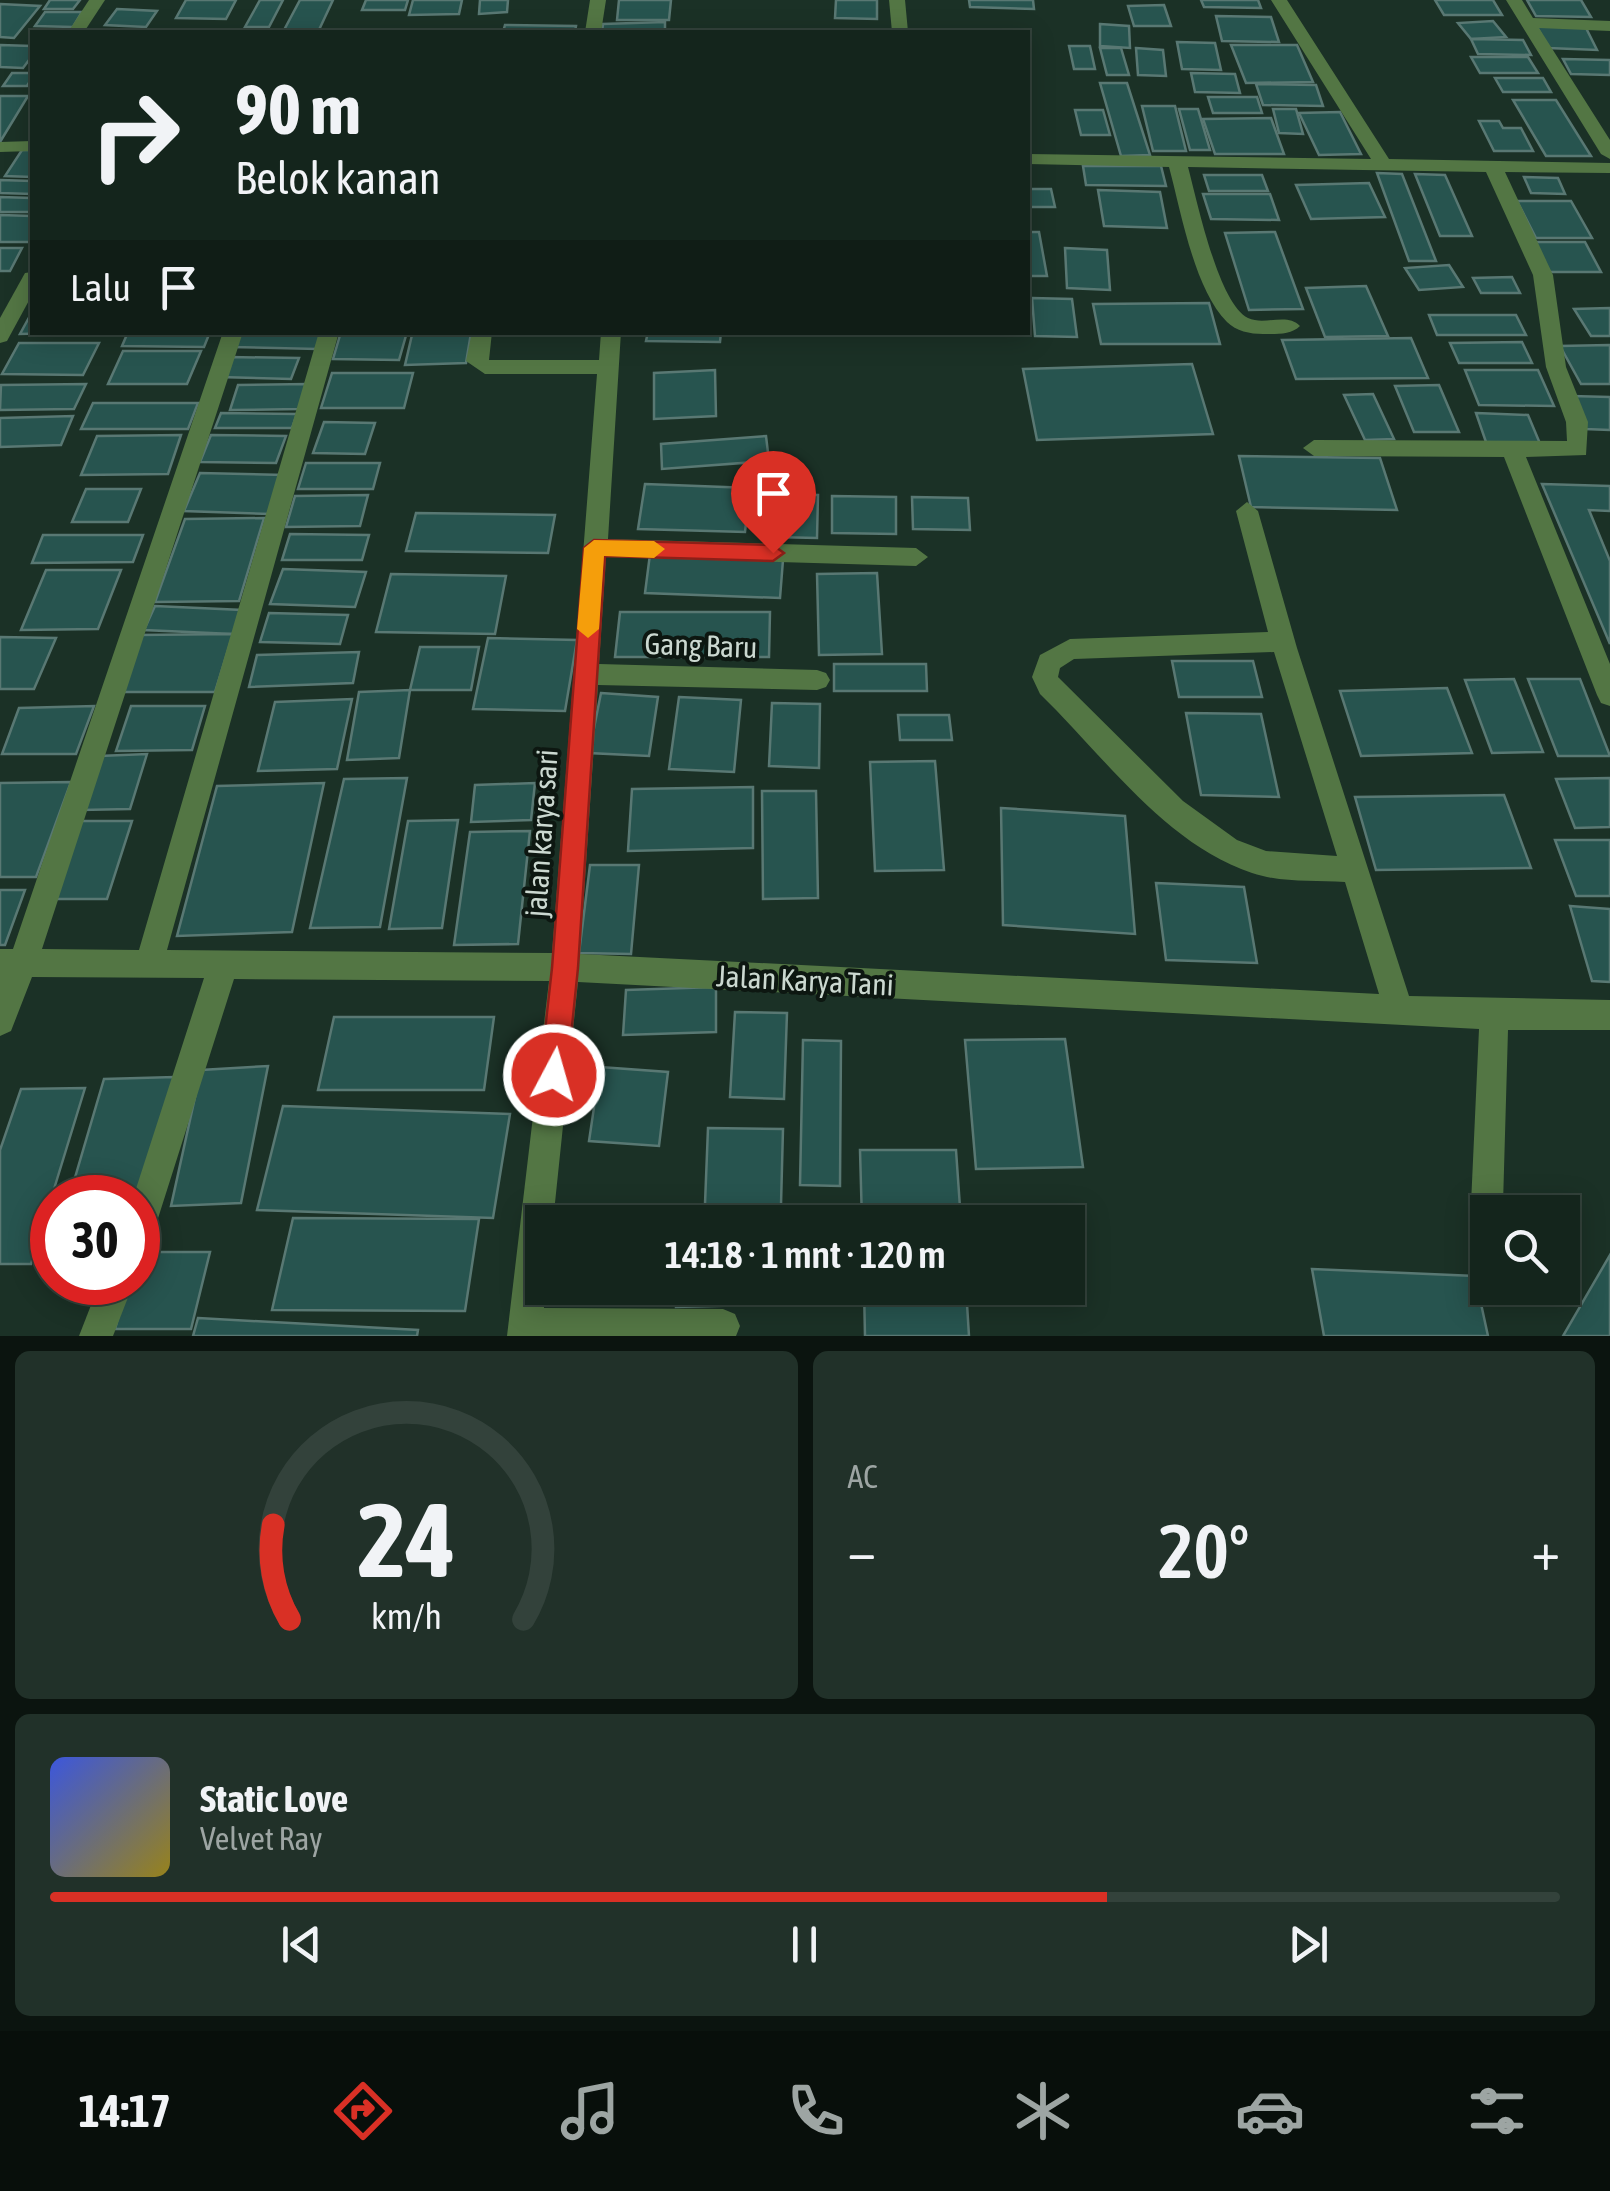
<!DOCTYPE html>
<html lang="id">
<meta charset="utf-8">
<style>
body{margin:0;font-family:"Asap Condensed",sans-serif;background:#213129;color:#f1f3f6;height:100vh;display:flex;flex-direction:column;font-size:38px;white-space:nowrap}
*{box-sizing:border-box;margin:0}
p{font-size:32px;color:#9da5a3}
.icon{flex:none;width:55px;height:55px;fill:none;stroke:currentColor;stroke-width:2;stroke-linecap:round;stroke-linejoin:round}
.map{position:relative;height:1336px;overflow:hidden}
.side{display:flex;flex-direction:column;gap:15px;padding:15px;background:#0b140f;flex:1}
.side>*{flex:none}
.banner{position:absolute;left:30px;top:30px;width:1000px;height:305px;border-radius:0px;box-shadow:0 5px 25px #0003,0 0 0 2px #33423b;background:#14251c;color:#f1f3f6;overflow:hidden}
.buttons{position:absolute;left:1470px;top:1195px;display:grid;gap:20px}
.buttons a{display:grid;place-items:center;width:110px;height:110px;border-radius:0px;background:#14251c;box-shadow:0 5px 25px #0003,0 0 0 2px #33423b;font-size:50px}
.speed{position:absolute;left:30px;top:1175px;display:flex;gap:20px;font-size:50px;font-weight:700;text-align:center}
.speed>*{display:grid;place-content:center;width:130px;height:130px;border-radius:50%;background:#14251c;box-shadow:0 5px 25px #0003,0 0 0 2px #33423b;line-height:1}
.speed .limit{border:15px solid #d22;background:#fff;color:#111}
.pin{position:absolute;display:grid;place-items:center;width:85px;height:85px;color:#fff;margin:-102px -42px;border-radius:50% 50% 50% 0;rotate:-45deg;box-shadow:0 0 10px #0007}
.pin .icon{rotate:45deg}
.me{position:absolute;width:110px;margin:-55px;rotate:6deg;stroke-linejoin:round;filter:drop-shadow(0 0 8px #0008)}
.turn{display:flex;align-items:center;gap:35px;height:210px;padding:0 40px;font-size:45px}
.turn .icon{width:130px;height:130px;stroke-width:2.5}
.turn b{display:block;font-size:70px;line-height:85px}
.then{display:flex;align-items:center;height:95px;padding:0 40px;background:#0003;gap:20px;font-size:38px}
.big{font-size:75px;font-weight:600;line-height:1.1}
.side .widget{flex:1;display:flex;flex-direction:column;justify-content:center;gap:15px;min-width:0;padding:0 35px;border-radius:15px;background:#213129}
.side .dial{align-items:center;gap:0}
.dial svg{height:260px;overflow:visible;fill:none;stroke:#33423b;stroke-width:7;stroke-linecap:round;text-anchor:middle}
.dial text{fill:#f1f3f6;stroke:none}
.song{display:flex;align-items:center;gap:30px}
.cover{width:120px;height:120px;border-radius:15px;background:linear-gradient(135deg,hsl(230 70% 55%),hsl(50 70% 35%))}
.played{height:10px;border-radius:5px;background:linear-gradient(90deg,#d93025 70%,#33423b 70%)}
.keys{display:flex;justify-content:space-around;direction:ltr}
.heat{display:flex;justify-content:space-between;align-items:center;font-size:55px;direction:ltr}
.side .tiles{flex:1;display:grid;gap:15px;grid-template-columns:1fr 1fr}
.widget:last-child{grid-column:span 2}
.trip{position:absolute;left:525px;top:1205px;width:560px;height:100px;border-radius:0px;background:#14251c;box-shadow:0 5px 25px #0003,0 0 0 2px #33423b;font-weight:600;line-height:100px;text-align:center}
.dock{display:flex;height:160px;justify-content:space-around;align-items:center;background:#080f0b;color:#9da5a3}
.dock .icon{width:70px;height:70px}
.dock .selected{color:#d93025}
.dock b{font-size:45px;color:#f1f3f6}
.map>svg:first-child{display:block}
.building{fill:#27544f;stroke:#597873;stroke-width:2.5}
.lines{fill:none;stroke-linecap:round;stroke-linejoin:round}
.minor{fill:#537644;fill-rule:evenodd}
.route{fill:#d93025;stroke:#8d1f18;stroke-width:2.5}
.slow{fill:#f59e0b}
.labels{text-anchor:middle;dominant-baseline:central;stroke-width:8;stroke-linejoin:round;paint-order:stroke}
.street-label{font-size:30px;fill:#cbd8d0;stroke:#0d1711}
</style>
<div class="map">
<svg width="1610" height="1336" viewBox="0 0 1610 1336">
<rect width="100%" height="100%" fill="#1b3126"/>
<g class="building">
<path d="M50,0H80L73,9H44Z"/>
<path d="M186,0H236L226,19L176,18Z"/>
<path d="M260,0H283L269,27H245Z"/>
<path d="M300,0H333L318,32H283Z"/>
<path d="M366,0H408L405,10H362Z"/>
<path d="M413,0H462L459,14L409,15Z"/>
<path d="M480,0H508L507,12L479,14Z"/>
<path d="M619,0H671L669,20H617Z"/>
<path d="M836,0H877V19L835,18Z"/>
<path d="M969,0H1033L1034,9L970,7Z"/>
<path d="M1201,0H1258L1261,8L1204,7Z"/>
<path d="M1435,0H1493L1502,15H1444Z"/>
<path d="M1527,0H1581L1591,17L1536,16Z"/>
<path d="M0,4L40,6L14,38L0,37Z"/>
<path d="M1164,5L1171,26H1134L1128,6Z"/>
<path d="M117,9L157,11L146,27L105,25Z"/>
<path d="M45,12H82L73,27L35,26Z"/>
<path d="M1216,16L1271,17L1279,42L1222,41Z"/>
<path d="M1493,21L1506,37L1471,39L1458,23Z"/>
<path d="M665,22V32H602L603,24Z"/>
<path d="M1100,24L1129,26L1130,48L1100,46Z"/>
<path d="M505,25L576,26L575,32H503Z"/>
<path d="M1536,25L1585,26L1597,50L1548,48Z"/>
<path d="M1471,39L1523,40L1531,55L1478,54Z"/>
<path d="M1177,42L1215,43L1221,70L1182,69Z"/>
<path d="M0,45L32,46V56L23,68L0,67Z"/>
<path d="M1231,45H1297L1313,82L1246,83Z"/>
<path d="M1069,46H1090L1095,69H1074Z"/>
<path d="M1100,48H1121L1129,75H1107Z"/>
<path d="M1136,48L1163,50L1166,76L1138,75Z"/>
<path d="M1471,57H1528L1538,73H1480Z"/>
<path d="M1563,59L1610,60V75L1571,74Z"/>
<path d="M12,73H32V78L27,86H3Z"/>
<path d="M1191,73L1235,74L1240,93L1195,92Z"/>
<path d="M1495,78H1543L1551,92H1503Z"/>
<path d="M1100,83H1127L1150,155L1121,156Z"/>
<path d="M1256,84L1316,85L1323,106L1263,105Z"/>
<path d="M0,96H28L0,142Z"/>
<path d="M1208,97H1257L1262,113H1213Z"/>
<path d="M1513,100H1556L1591,156H1546Z"/>
<path d="M1142,106H1175L1186,151H1153Z"/>
<path d="M1179,109H1198L1210,150H1190Z"/>
<path d="M1273,109H1296L1303,134L1279,133Z"/>
<path d="M1075,110H1103L1110,135H1081Z"/>
<path d="M1340,112L1361,154L1319,155L1299,113Z"/>
<path d="M1271,118L1284,154H1215L1203,119Z"/>
<path d="M1479,121H1499L1503,128H1521L1533,151H1494Z"/>
<path d="M22,150H32V177L5,176Z"/>
<path d="M1083,166H1161L1166,186L1086,185Z"/>
<path d="M1377,173L1402,174L1436,261H1409Z"/>
<path d="M1415,174L1445,175L1472,236H1440Z"/>
<path d="M1204,175H1262L1268,191H1209Z"/>
<path d="M1524,177L1558,178L1565,194L1531,193Z"/>
<path d="M0,180L32,181V194L0,193Z"/>
<path d="M1369,183L1385,217L1311,219L1296,185Z"/>
<path d="M1028,189H1051L1055,207H1028Z"/>
<path d="M1098,190L1160,192L1167,228L1104,226Z"/>
<path d="M1203,194H1270L1279,220L1211,219Z"/>
<path d="M0,197L32,198V212H0Z"/>
<path d="M1517,201H1571L1592,238H1536Z"/>
<path d="M0,215L32,216L30,242H0Z"/>
<path d="M1028,232H1039L1047,276H1028Z"/>
<path d="M1275,232L1303,309L1249,310L1225,233Z"/>
<path d="M1534,242H1585L1601,272H1550Z"/>
<path d="M0,248H22L10,271H0Z"/>
<path d="M1065,248L1107,250L1110,290L1067,288Z"/>
<path d="M1449,265L1463,287L1419,290L1405,268Z"/>
<path d="M1512,277L1520,293H1481L1473,278Z"/>
<path d="M1366,286L1388,336L1325,337L1306,288Z"/>
<path d="M1032,298L1072,299L1077,337L1035,336Z"/>
<path d="M1209,303L1220,344H1101L1093,304Z"/>
<path d="M1610,308V336H1591L1574,309Z"/>
<path d="M32,312V332H103L20,334Z"/>
<path d="M1429,315H1516L1526,335H1437Z"/>
<path d="M128,332H210L204,347L122,346Z"/>
<path d="M238,332H323L317,349L232,347Z"/>
<path d="M341,332H407L399,360L333,359Z"/>
<path d="M648,332H721L720,342L646,341Z"/>
<path d="M471,333L466,363L405,365L412,335Z"/>
<path d="M1411,338L1428,378L1296,379L1282,340Z"/>
<path d="M1522,342L1532,363H1459L1450,343Z"/>
<path d="M19,343H99L83,375L2,374Z"/>
<path d="M1610,345V384H1581L1560,346Z"/>
<path d="M123,351H201L187,384H108Z"/>
<path d="M229,357L299,358L291,379L220,377Z"/>
<path d="M1192,364L1213,434L1037,440L1023,369Z"/>
<path d="M715,370L716,416L654,419V373Z"/>
<path d="M1465,370H1538L1554,406L1479,405Z"/>
<path d="M332,373H413L404,408H321Z"/>
<path d="M86,384L74,409L0,410L1,385Z"/>
<path d="M307,384L300,409L230,410L238,385Z"/>
<path d="M1439,385L1459,432H1414L1395,386Z"/>
<path d="M1373,394L1394,439L1365,440L1344,395Z"/>
<path d="M1571,396L1610,397V430L1585,429Z"/>
<path d="M93,403H198L188,429H81Z"/>
<path d="M221,413L297,414L292,428H215Z"/>
<path d="M1476,413L1528,415L1541,446L1487,445Z"/>
<path d="M73,416L61,445L0,447V418Z"/>
<path d="M324,422L375,423L365,454L313,453Z"/>
<path d="M181,435L168,474L81,475L97,436Z"/>
<path d="M211,435L286,436L276,463L200,462Z"/>
<path d="M766,436L769,461L662,469L661,444Z"/>
<path d="M1239,456L1380,458L1397,510L1251,507Z"/>
<path d="M306,463H380L373,489H298Z"/>
<path d="M200,473L284,475L270,514L184,511Z"/>
<path d="M645,484L750,488L745,532L638,529Z"/>
<path d="M1542,484L1610,486V511L1589,510L1610,561V644Z"/>
<path d="M86,489H141L128,522H72Z"/>
<path d="M775,494L818,495L817,538L773,537Z"/>
<path d="M368,495L360,526L286,527L295,496Z"/>
<path d="M832,496L896,497V534L832,533Z"/>
<path d="M912,497L968,498L970,530L913,529Z"/>
<path d="M416,513L555,515L548,553L406,551Z"/>
<path d="M264,518L239,601L155,602L185,519Z"/>
<path d="M290,534L369,535L362,560H282Z"/>
<path d="M43,535H143L133,562L32,563Z"/>
<path d="M650,554L783,560L780,598L645,593Z"/>
<path d="M283,569L366,572L355,607L270,604Z"/>
<path d="M46,570H121L98,629L21,630Z"/>
<path d="M877,573L882,654L819,655L817,574Z"/>
<path d="M391,574L506,576L495,634L376,632Z"/>
<path d="M155,606L242,610L233,634L144,630Z"/>
<path d="M620,612H770L769,657H615Z"/>
<path d="M269,613L348,615L340,644L260,642Z"/>
<path d="M233,634L215,692H116L138,635Z"/>
<path d="M0,637L56,638L34,689H0Z"/>
<path d="M488,638L577,640L565,711L473,709Z"/>
<path d="M420,647H479L471,690H410Z"/>
<path d="M359,652L353,683L249,687L257,655Z"/>
<path d="M1172,661H1253L1262,697H1179Z"/>
<path d="M834,664H926L927,691H834Z"/>
<path d="M1514,679L1543,752L1492,753L1465,680Z"/>
<path d="M1528,679H1580L1610,756H1558Z"/>
<path d="M1447,688L1472,753L1361,756L1340,691Z"/>
<path d="M410,690L399,758L347,760L359,692Z"/>
<path d="M601,693L658,697L649,756L589,753Z"/>
<path d="M679,697L741,700L734,772L669,769Z"/>
<path d="M352,699L337,769L258,771L275,702Z"/>
<path d="M772,703L820,704L819,768L769,766Z"/>
<path d="M94,706L76,754H2L19,708Z"/>
<path d="M131,706H205L192,750L116,751Z"/>
<path d="M1186,713L1261,714L1279,797L1201,795Z"/>
<path d="M898,715H949L952,740H900Z"/>
<path d="M147,754L130,809L81,810L99,756Z"/>
<path d="M935,761L944,870L875,871L870,762Z"/>
<path d="M407,778L380,927L310,928L344,779Z"/>
<path d="M1610,778V827L1575,828L1556,779Z"/>
<path d="M71,782L36,877H0V783Z"/>
<path d="M324,783L292,932L177,936L217,786Z"/>
<path d="M535,783L531,820L471,822L475,785Z"/>
<path d="M753,787V848L628,851L632,789Z"/>
<path d="M762,791H816L818,898L763,899Z"/>
<path d="M1504,795L1531,868L1376,870L1355,797Z"/>
<path d="M1001,808L1125,816L1135,934L1003,925Z"/>
<path d="M458,820L442,928L389,929L408,821Z"/>
<path d="M75,821H132L107,899H47Z"/>
<path d="M530,831L518,944L454,945L470,832Z"/>
<path d="M1555,840H1610V896H1576Z"/>
<path d="M590,865H639L631,954L579,953Z"/>
<path d="M1156,883L1244,887L1257,963L1166,960Z"/>
<path d="M0,890H25L5,945H0Z"/>
<path d="M1570,906L1610,909V982L1592,981Z"/>
<path d="M716,987V1032L623,1035L626,990Z"/>
<path d="M735,1012L787,1013L784,1099L730,1097Z"/>
<path d="M334,1017H494L484,1090H318Z"/>
<path d="M1065,1039L1083,1167L976,1169L965,1040Z"/>
<path d="M803,1040L841,1041L840,1186L800,1185Z"/>
<path d="M268,1066L241,1203L171,1206L201,1070Z"/>
<path d="M600,1067L668,1072L659,1146L589,1141Z"/>
<path d="M174,1077L138,1213V1198H69L104,1079Z"/>
<path d="M85,1088L31,1264H0V1150L21,1089Z"/>
<path d="M283,1106L510,1114L493,1218L257,1210Z"/>
<path d="M708,1128L783,1129L781,1205L705,1204Z"/>
<path d="M860,1150H956L961,1222H862Z"/>
<path d="M558,1212L662,1214L661,1222H557Z"/>
<path d="M293,1218L479,1219L465,1311L272,1310Z"/>
<path d="M138,1252H210L191,1329H115L128,1282H138Z"/>
<path d="M1610,1255V1336H1563Z"/>
<path d="M1312,1269L1475,1276L1488,1336H1324Z"/>
<path d="M550,1288H657L656,1291Z"/>
<path d="M676,1288H830V1303L676,1307Z"/>
<path d="M864,1288H966L969,1336H865Z"/>
<path d="M198,1318L418,1330L417,1336H193Z"/>
</g>
<g class="lines">
<g class="minor">
<path d="M89,0H105L84,32H68Z"/>
<path d="M590,0H606L601,32H585Z"/>
<path d="M889,0H905L908,32H892Z"/>
<path d="M1271,0H1287L1389,159L1610,163V173L1505,172L1553,275L1566,367L1588,422L1586,455L1526,457L1610,664V706L1601,703L1597,695L1504,457L1314,456L1303,448L1314,440L1567,441L1566,422L1546,367L1533,275L1486,172L1188,167C1197,200 1218,303 1248,318C1265,326 1287,312 1300,326C1291,335 1277,334 1263,334C1250,334 1236,331 1227,322C1194,289 1181,211 1169,167L1028,164V154L1371,159Z"/>
<path d="M1506,0H1522L1533,18L1610,21V31L1539,28L1610,140V159L1601,154Z"/>
<path d="M32,141V151L0,152V142Z"/>
<path d="M32,272V295L7,341L0,343V318L25,273Z"/>
<path d="M223,332H243L42,949L139,950L319,332H339L167,950L552,953L597,374H485L466,361L472,332H492L489,360H599L601,332H621L608,539L916,548L928,557L916,566L606,557L599,664L817,670L826,673L830,680L826,687L817,690L598,685L580,954L1379,994L1345,882C1314,880 1282,883 1252,873C1165,844 1104,756 1040,694L1032,677L1040,655L1070,639L1268,632L1236,511L1247,502L1258,511L1297,648L1409,996L1610,1000V1030H1508L1503,1204L1500,1212H1488L1487,1220L1476,1215L1471,1204L1479,1029L578,982L553,1222H542L544,1308L723,1309L735,1314L740,1326L736,1336H507L549,981L234,979L154,1231L150,1243L138,1247V1198H133L204,978L32,977L11,1031L0,1036V949H13ZM1274,652L1337,856L1266,851L1237,840L1183,801L1058,677L1060,668L1074,659Z"/>
<path d="M100,1282H134L113,1336H79Z"/>
</g>
</g>
<path class="route" d="M594,540L773,545L784,553L773,561L605,556L578,968L567,1075L563,1085L554,1089L544,1085L540,1075L552,968L584,548Z"/>
<path class="slow" d="M594,540L654,541L665,549L654,558L604,556L599,629L588,638L577,629L584,548Z"/>
<g class="labels">
<g class="street-label">
<text transform="translate(701 645) rotate(2)">Gang Baru</text>
<text transform="translate(541 833) rotate(-86)">jalan karya sari</text>
<text transform="translate(805 980) rotate(3)">Jalan Karya Tani</text>
</g>
</g>
</svg>
<div class="buttons">
<a><svg class="icon" aria-label="search" viewBox="0 0 24 24"><circle cx="10" cy="10" r="6"/><path d="M15 15l6 6"/></svg></a>
</div>
<div class="speed"><div class="limit">30</div></div>
<div class="pin" style="left:773px;top:553px;background:#d93025"><svg class="icon" aria-label="arrive" viewBox="0 0 24 24"><path d="M6 21V4h12l-3 4 3 4H6"/></svg></div>
<svg class="me" style="left:554px;top:1075px" viewBox="-20 -20 40 40"><circle r="17" fill="#d93025" stroke="#fff" stroke-width="3"/><path d="M0-11L8 9 0 5-8 9z" fill="#fff"/></svg>
<div class="trip">14:18 · 1 mnt · 120 m</div>
<div class="banner">
<div class="turn"><svg class="icon" aria-label="right" viewBox="0 0 24 24"><path d="M7 20v-9h11M14 6l5 5-5 5"/></svg><div><b>90 m</b>Belok kanan</div></div>
<div class="then">Lalu<svg class="icon" aria-label="arrive" viewBox="0 0 24 24"><path d="M6 21V4h12l-3 4 3 4H6"/></svg></div>
</div>
</div>
<section class="side">
<div class="tiles">
<div class="widget dial"><svg viewBox="0 0 100 80">
<path d="M14 69A42 42 0 1 1 86 69"/>
<path d="M14 69A42 42 0 0 1 9 40" stroke="#d93025"/>
<text x="50" y="56" font-size="32" font-weight="700">24</text>
<text x="50" y="72" font-size="11">km/h</text>
</svg></div>
<div class="widget"><p>AC</p>
<div class="heat"><a>−</a><b class="big">20°</b><a>+</a></div>
</div>
<div class="widget">
<div class="song"><i class="cover"></i><div><b>Static Love</b><p>Velvet Ray</p></div></div>
<div class="played"></div>
<div class="keys"><svg class="icon" aria-label="previous" viewBox="0 0 24 24"><path d="M18 5L8 12l10 7zM5 5v14"/></svg><svg class="icon" aria-label="pause" viewBox="0 0 24 24"><path d="M8 5v14M16 5v14"/></svg><svg class="icon" aria-label="next" viewBox="0 0 24 24"><path d="M6 5l10 7-10 7zM19 5v14"/></svg></div>
</div>
</div>
</section>
<nav class="dock">
<b>14:17</b>
<svg class="icon selected" aria-label="directions" viewBox="0 0 24 24"><path d="M12 3l9 9-9 9-9-9zM9 14v-3h6M13 9l2 2-2 2"/></svg>
<svg class="icon" aria-label="music" viewBox="0 0 24 24"><path d="M9 18V5l10-2v13"/><circle cx="6" cy="18" r="3"/><circle cx="16" cy="16" r="3"/></svg>
<svg class="icon" aria-label="phone" viewBox="0 0 24 24"><path d="M5 4h4l2 5-3 2q2 4 5 5l2-3 5 2v4C11 20 4 13 5 4z"/></svg>
<svg class="icon" aria-label="climate" viewBox="0 0 24 24"><path d="M12 3v18M4 7l16 10M4 17L20 7"/></svg>
<svg class="icon" aria-label="car" viewBox="0 0 24 24"><path d="M5 17H2v-5l4-1 3-4h7l3 4 3 1v5h-3M9 17h6M6 11h13"/><circle cx="7" cy="17" r="2"/><circle cx="17" cy="17" r="2"/></svg>
<svg class="icon" aria-label="filters" viewBox="0 0 24 24"><path d="M4 7h16M4 17h16"/><circle cx="9" cy="7" r="2"/><circle cx="15" cy="17" r="2"/></svg>
</nav>
